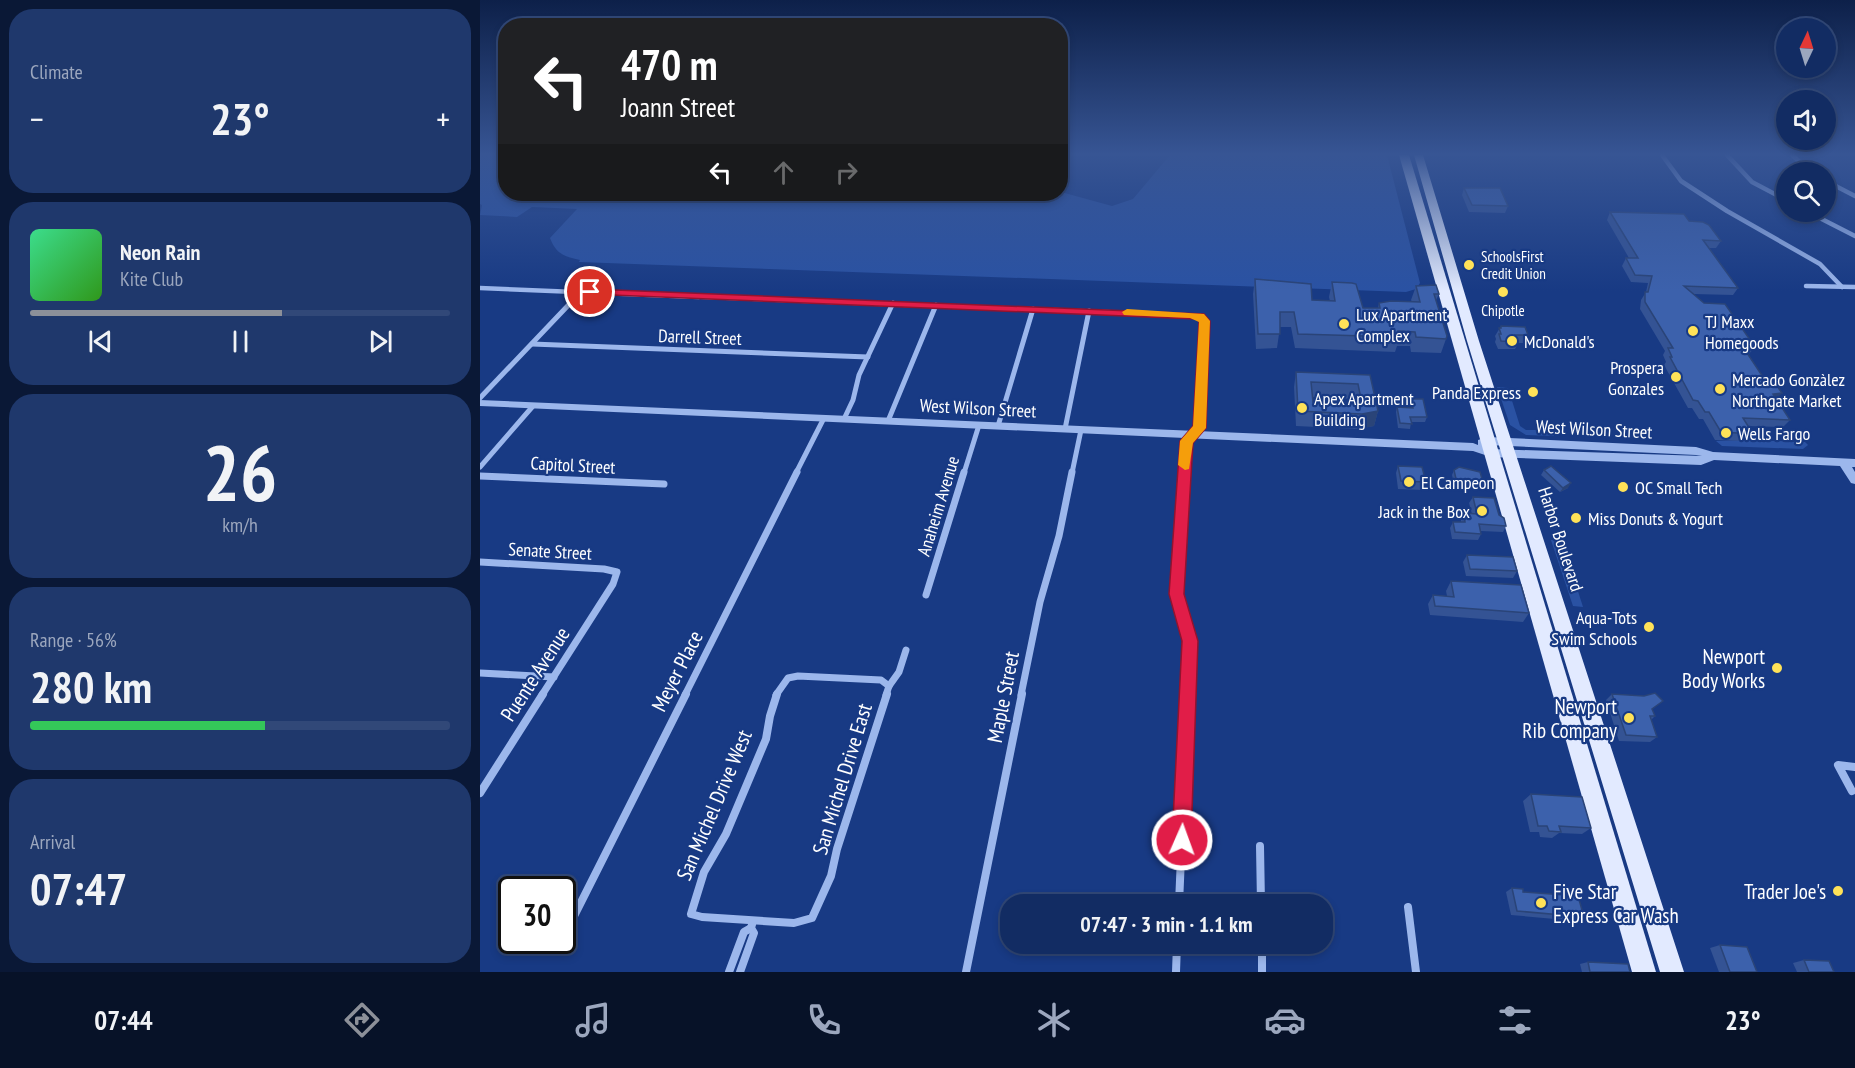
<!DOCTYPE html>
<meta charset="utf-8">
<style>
body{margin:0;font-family:"PT Sans Narrow",sans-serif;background:#1f386c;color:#f1f3f6;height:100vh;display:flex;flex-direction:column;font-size:22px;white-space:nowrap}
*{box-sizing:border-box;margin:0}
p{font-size:20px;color:#9ca7be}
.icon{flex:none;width:33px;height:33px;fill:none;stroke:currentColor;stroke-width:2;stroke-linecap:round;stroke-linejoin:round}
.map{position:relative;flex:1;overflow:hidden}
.side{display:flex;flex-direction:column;gap:9px;padding:9px;background:#0a1836;width:480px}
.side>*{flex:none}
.hud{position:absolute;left:18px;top:18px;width:570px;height:183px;border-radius:24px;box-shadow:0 3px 9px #0003,0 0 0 2px #314878;background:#202124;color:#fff;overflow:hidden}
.needle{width:39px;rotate:4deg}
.tools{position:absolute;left:1296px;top:18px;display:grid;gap:12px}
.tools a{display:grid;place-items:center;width:60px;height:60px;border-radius:50%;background:#122c63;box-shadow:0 3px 9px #0003,0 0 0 2px #314878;font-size:30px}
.speed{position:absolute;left:18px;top:876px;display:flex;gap:12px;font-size:30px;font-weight:700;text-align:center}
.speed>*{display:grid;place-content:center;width:78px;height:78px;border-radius:50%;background:#122c63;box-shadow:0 3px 9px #0003,0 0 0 2px #314878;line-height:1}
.speed .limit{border:3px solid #111;border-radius:9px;background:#fff;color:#111}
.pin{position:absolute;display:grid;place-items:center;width:51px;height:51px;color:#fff;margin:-26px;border:3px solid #fff;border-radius:50%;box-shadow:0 2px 6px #0007}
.me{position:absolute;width:66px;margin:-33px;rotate:2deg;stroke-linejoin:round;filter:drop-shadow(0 0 4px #0008)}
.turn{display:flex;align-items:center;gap:21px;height:126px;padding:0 24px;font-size:27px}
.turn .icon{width:78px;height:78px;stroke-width:2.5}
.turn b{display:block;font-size:42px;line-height:51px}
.lanes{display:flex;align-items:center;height:57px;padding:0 24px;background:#0003;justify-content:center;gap:30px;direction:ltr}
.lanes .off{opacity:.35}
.big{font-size:45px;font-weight:800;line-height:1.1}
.side .widget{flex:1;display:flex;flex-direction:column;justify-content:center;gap:9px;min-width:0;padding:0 21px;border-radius:24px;background:#1f386c}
.side .dial{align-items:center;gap:0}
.dial b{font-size:78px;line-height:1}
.song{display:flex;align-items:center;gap:18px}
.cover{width:72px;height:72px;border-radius:9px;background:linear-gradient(135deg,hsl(150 70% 55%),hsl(110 70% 35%))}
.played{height:6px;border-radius:3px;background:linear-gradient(90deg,#8c9099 60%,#314878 60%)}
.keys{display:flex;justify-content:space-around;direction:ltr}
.heat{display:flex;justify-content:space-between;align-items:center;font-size:33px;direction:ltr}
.charge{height:9px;border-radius:4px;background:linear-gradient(90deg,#34c759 56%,#314878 0)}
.trip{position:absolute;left:520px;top:894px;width:333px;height:60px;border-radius:24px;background:#122c63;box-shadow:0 3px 9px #0003,0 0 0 2px #314878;font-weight:800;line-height:60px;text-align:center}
.menu{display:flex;height:96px;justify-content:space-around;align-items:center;background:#071228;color:#9ca7be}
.menu .icon{width:42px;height:42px}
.menu .active{color:#8c9099}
.menu b{font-size:27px;color:#f1f3f6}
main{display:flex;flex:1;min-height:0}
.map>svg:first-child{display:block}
.green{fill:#2a52a3}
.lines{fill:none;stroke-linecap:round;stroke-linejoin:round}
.minor-far3{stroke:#9cb7ec;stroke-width:4.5}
.minor-far2{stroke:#9cb7ec;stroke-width:5}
.minor-far1{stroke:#9cb7ec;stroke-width:7}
.minor{stroke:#9cb7ec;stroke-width:8}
.tertiary{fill:#9cb7ec;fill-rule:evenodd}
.primary{fill:#e2eaff;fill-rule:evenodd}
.wall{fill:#345394;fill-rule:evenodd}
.shaded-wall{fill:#2a4478}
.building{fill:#3c61ac;stroke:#2a4478;stroke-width:1.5;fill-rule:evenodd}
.route{fill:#e11d48;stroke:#92132f;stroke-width:1.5}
.slow{fill:#f59e0b}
.poi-dot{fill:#ffe258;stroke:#183a84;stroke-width:2}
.labels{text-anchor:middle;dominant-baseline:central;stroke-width:4.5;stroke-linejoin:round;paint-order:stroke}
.far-poi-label{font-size:15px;fill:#fff;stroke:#183a84;text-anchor:start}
.poi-label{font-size:18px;fill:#fff;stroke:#183a84;text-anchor:start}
.street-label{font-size:18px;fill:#fff;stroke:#183a84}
.near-poi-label{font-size:21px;fill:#fff;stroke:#183a84;text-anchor:end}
.near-street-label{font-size:21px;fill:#fff;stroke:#183a84}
</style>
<main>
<section class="side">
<div class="widget"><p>Climate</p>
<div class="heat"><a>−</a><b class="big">23°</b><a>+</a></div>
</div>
<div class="widget">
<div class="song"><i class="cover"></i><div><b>Neon Rain</b><p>Kite Club</p></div></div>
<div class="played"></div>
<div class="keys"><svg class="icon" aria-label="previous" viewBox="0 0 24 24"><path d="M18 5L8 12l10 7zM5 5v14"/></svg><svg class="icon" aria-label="pause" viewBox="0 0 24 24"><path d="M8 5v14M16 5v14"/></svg><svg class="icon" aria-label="next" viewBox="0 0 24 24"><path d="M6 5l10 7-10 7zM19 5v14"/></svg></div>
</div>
<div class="widget dial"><b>26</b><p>km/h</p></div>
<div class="widget"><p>Range · 56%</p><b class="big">280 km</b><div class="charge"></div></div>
<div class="widget"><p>Arrival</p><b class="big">07:47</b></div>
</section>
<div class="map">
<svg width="1375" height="972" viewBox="0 0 1375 972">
<rect width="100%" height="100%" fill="#183a84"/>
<g class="green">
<path d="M0,155H25L26,194H580L581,192L632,206L653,199L690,155H907L940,283L936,289L926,292L99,262L100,260C85,257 76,254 70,238L97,209L52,207L37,217L0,215L2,205L0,204Z"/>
<path d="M1017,387L1028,388L1040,426L1046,430H1071L1074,436L1046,435L1030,425Z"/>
<path d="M1266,440L1325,442L1328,445L1323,449L1242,446L1236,441Z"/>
<path d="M1080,539L1082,541L1103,607L1093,606L1071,540Z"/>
</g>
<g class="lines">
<g class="minor-far3">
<path d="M1182,155L1201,181L1247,211L1340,264L1362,287"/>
<path d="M1247,155L1272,182L1306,200"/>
<path d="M1312,155L1331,172"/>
<path d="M1346,181L1375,196"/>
<path d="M1328,212L1375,236"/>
<path d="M1326,286L1375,287"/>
<path d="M0,288L219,297"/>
<path d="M97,297L101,292"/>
</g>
<g class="minor-far2">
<path d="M181,295L720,316L724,322L719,428L706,441L704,473"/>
<path d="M52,344L388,357"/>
<path d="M0,398L98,295"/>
<path d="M364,419L373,400L379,375L413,303"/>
<path d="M408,421L456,305"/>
<path d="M518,426L553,309"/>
<path d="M585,429L609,311"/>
<path d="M0,467L53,406"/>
<path d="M316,473L344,418"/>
<path d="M484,473L499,425"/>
<path d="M592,473L601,430"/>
</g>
<g class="minor-far1">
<path d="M704,472L697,594L710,641L708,695"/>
<path d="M0,476L184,484"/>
<path d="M0,562L124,569L137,572L133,584L62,695"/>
<path d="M446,595L484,472"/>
<path d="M0,673L74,677"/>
<path d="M409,686L419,672L426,650"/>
<path d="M205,695L317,472"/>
<path d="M296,695L308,678L318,676L401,680L409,686"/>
<path d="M406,695L409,686"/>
<path d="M541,695L560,602L579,536L592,472"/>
</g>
<g class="minor">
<path d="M297,694L290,716L286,739L246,834L224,872L211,914L222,917L314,923L332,918L351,876L357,849L407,694"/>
<path d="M1372,791L1358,765L1375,767"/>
<path d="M0,793L63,694"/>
<path d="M780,846L781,904"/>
<path d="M699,904L708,694"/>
<path d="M928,907L936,972"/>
<path d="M82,940L206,694"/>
<path d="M782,944V972"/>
<path d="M249,972L264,932L271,928"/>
<path d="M260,972L274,933L271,928L273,921"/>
<path d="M486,972L542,694"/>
<path d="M696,972L697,944"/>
</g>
<path class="tertiary" d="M0,400L993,443L998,445V440L1007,437L1216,447L1233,452L1375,459V467H1372L1375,472V484L1371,483L1360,466L1234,460L1221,465L1011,457L993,451L0,406ZM1008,445L1216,455L1222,456L1011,449L1003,446Z"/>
<g class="primary">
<path d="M919,155H929L1176,972H1152Z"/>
<path d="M934,155H943L999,341L1204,972H1180L987,341Z"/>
</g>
</g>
<g class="wall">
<path d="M984,188L1028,206L1025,213L989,212L982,195Z"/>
<path d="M1130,212L1209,221L1241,241L1236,248H1229L1258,288L1253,295L1213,294L1275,347L1268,355L1310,420L1303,427L1268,426L1273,434L1266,441L1235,440L1223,419H1219L1212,408H1208L1184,365L1186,362L1183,355L1185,351L1160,309L1161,300L1166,292L1168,283L1151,282L1142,266L1146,258H1149L1127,220Z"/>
<path d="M775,279L832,300L850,301L849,297L852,282L883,308H898L899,303L932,302L931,300L936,286L959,294L956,300L966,339L961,353L931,352L930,346H917L915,352L815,348L811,327H800L797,348L776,349L773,294Z"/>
<path d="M1021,326L1048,335L1045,343H1038L1035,349H1018L1015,342L1016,339L1015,336Z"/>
<path d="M816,372L890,375L898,411L894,426L878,429L816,426L814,387ZM832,397L875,399V403L833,402Z"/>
<path d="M931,399L947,417L945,422H931L930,429L918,428L916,412L917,407L931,408L930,404Z"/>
<path d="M918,466L946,482L943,490L918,489L916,473Z"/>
<path d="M974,470L1000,486L995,489L974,484L972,475Z"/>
<path d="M1064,470L1088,488L1080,492L1061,475Z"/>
<path d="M993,497L1019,515L1026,526L1023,532L1001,531V534L998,540L972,539L970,528L973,522H981V520L984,513L992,514L989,503Z"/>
<path d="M987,555L1037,571L1033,578L986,576L983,562Z"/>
<path d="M971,581L1049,613L1043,622L950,615L948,604L953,595L967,596L966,591Z"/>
<path d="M1132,694L1172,709L1175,716L1171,720L1177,737L1170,742L1139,741L1126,700Z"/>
<path d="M1051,794L1111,828L1102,834L1079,833L1072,838L1060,837L1059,832H1050L1043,801Z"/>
<path d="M1032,888L1043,892L1104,917L1097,921L1031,915L1026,892Z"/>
<path d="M1240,945L1277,972H1239L1230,948Z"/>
<path d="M1324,960L1354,972H1317L1313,963Z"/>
<path d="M1108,962L1150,972H1102L1100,964Z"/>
</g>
<g class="shaded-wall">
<path d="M1302,393L1295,401L1293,394Z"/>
<path d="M898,411L894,426L878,429L882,414Z"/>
<path d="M1003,482L1000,486L995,489L997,484Z"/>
<path d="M1091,483L1088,488L1080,492L1083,488Z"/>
</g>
<g class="building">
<path d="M984,188H1020L1028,206L992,205Z"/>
<path d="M1130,212L1204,214L1209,221L1223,222L1229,225L1241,241L1223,240L1258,288L1204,286L1224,303L1245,304L1275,347H1263L1285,380L1294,382L1302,393L1293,394L1310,420L1263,418L1273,434L1241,432L1229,412H1225L1218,401L1213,400L1190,357H1192L1188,348H1193L1165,302V292H1168L1172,276L1155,275L1146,258H1158Z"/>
<path d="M775,279L831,284L832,300L855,301L852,282L872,283L876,284L883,308H900L899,303L911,301L940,302L936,286L956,285L959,294H954L967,336L966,339L936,337L935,332L918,331L919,337L818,334L814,312H800V334H778Z"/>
<path d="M1021,326L1045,327L1048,335H1035L1038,342L1021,341L1019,334H1021L1019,328H1021Z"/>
<path d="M816,372L890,375L898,411L882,414L818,411ZM831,382L878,384L882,404L833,402Z"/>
<path d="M931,399H943L947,417H930L932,424L920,423L917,407L933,408Z"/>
<path d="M918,466L942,467L946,482L921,481Z"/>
<path d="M1071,466L1091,483L1083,488L1064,470Z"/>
<path d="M979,467L1000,472L1003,482L997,484L976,479L974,470Z"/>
<path d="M993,497L1014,498L1019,515L1024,518L1026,526L999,524L1001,534L975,532L973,522H985L984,513L997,514Z"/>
<path d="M987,555L1033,557L1037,571L990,569Z"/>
<path d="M971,581L1041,585L1049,613L955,606L953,595L974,597Z"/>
<path d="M1175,693L1183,701L1172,709L1175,716H1170L1177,737L1146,735L1132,694L1164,696Z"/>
<path d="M1051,794L1102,797L1111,828L1079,826L1081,832L1069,831L1067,826H1058Z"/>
<path d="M1032,888L1043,889V892L1098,896L1104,917L1037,911Z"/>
<path d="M1240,945L1267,947L1277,972H1250Z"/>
<path d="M1324,960L1349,961L1354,972H1329Z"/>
<path d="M1108,962L1148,964L1150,972H1110Z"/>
</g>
<linearGradient id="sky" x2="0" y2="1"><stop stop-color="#0d2049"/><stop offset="0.53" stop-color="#375594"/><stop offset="1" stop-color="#375594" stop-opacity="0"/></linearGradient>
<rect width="1375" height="291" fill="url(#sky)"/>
<path class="route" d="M110,289L724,314L730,321L726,428L713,443L704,594L718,641L711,840L708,847L702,850L695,847L692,840L702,641L689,594L700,441L713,426L719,322L717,319L107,294V290Z"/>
<path class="slow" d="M647,309L724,314L730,321L726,428L713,443L709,469L705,470L698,465L700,441L713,426L719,322L710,318L644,315L642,312Z"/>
<g class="poi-dot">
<circle cx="989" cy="265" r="6"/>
<circle cx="1023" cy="292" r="6"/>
<circle cx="864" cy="324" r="6"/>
<circle cx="1213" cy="331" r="6"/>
<circle cx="1032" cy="341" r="6"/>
<circle cx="1196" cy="377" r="6"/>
<circle cx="1240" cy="389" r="6"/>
<circle cx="1053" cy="392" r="6"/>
<circle cx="822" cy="408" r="6"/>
<circle cx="1246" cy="433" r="6"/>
<circle cx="929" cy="482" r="6"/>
<circle cx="1143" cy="487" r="6"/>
<circle cx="1002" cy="511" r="6"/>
<circle cx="1096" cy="518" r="6"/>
<circle cx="1169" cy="627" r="6"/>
<circle cx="1297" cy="668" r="6"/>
<circle cx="1149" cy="718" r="6"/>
<circle cx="1358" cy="891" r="6"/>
<circle cx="1061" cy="903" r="6"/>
</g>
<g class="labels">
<g class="far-poi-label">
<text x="1001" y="256">SchoolsFirst<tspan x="1001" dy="17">Credit Union</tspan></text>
<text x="1023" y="310" text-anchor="middle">Chipotle</text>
</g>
<g class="poi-label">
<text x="876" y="314">Lux Apartment<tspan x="876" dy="21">Complex</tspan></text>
<text x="1225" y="321">TJ Maxx<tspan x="1225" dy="21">Homegoods</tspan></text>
<text x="1044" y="341">McDonald's</text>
<text x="1184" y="367" text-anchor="end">Prospera<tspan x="1184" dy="21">Gonzales</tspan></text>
<text x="1252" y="379">Mercado Gonzàlez<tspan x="1252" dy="21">Northgate Market</tspan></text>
<text x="1041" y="392" text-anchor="end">Panda Express</text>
<text x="834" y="398">Apex Apartment<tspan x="834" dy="21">Building</tspan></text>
<text x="1258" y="433">Wells Fargo</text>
<text x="941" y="482">El Campeon</text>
<text x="1155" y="487">OC Small Tech</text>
<text x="990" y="511" text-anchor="end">Jack in the Box</text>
<text x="1108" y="518">Miss Donuts &amp; Yogurt</text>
<text x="1157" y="617" text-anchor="end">Aqua-Tots<tspan x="1157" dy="21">Swim Schools</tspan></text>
</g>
<g class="street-label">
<text transform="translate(220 337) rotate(2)">Darrell Street</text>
<text transform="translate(498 408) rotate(3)">West Wilson Street</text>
<text transform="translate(1114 429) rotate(3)">West Wilson Street</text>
<text transform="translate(93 465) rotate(3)">Capitol Street</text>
<text transform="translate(458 506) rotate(-73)">Anaheim Avenue</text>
<text transform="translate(1081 539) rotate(72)">Harbor Boulevard</text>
<text transform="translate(70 551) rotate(3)">Senate Street</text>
</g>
<g class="near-poi-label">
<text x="1285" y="656">Newport<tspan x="1285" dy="24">Body Works</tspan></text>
<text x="1137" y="706">Newport<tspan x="1137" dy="24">Rib Company</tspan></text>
<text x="1073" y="891" text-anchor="start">Five Star<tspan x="1073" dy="24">Express Car Wash</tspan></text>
<text x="1346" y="891">Trader Joe's</text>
</g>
<g class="near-street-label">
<text transform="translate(197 671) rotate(-63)">Meyer Place</text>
<text transform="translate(55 674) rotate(-57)">Puente Avenue</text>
<text transform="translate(523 697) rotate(-79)">Maple Street</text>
<text transform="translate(362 779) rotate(-73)">San Michel Drive East</text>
<text transform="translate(234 805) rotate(-67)">San Michel Drive West</text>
</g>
</g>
</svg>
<div class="tools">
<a><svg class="needle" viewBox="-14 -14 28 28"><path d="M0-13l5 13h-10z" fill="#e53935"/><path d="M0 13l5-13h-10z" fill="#9ca7be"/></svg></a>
<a><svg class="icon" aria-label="sound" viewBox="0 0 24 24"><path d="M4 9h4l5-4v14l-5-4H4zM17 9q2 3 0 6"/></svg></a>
<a><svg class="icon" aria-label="search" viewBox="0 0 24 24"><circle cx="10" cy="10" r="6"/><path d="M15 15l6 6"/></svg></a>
</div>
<div class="speed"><div class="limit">30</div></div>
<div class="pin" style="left:110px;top:292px;background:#d93025"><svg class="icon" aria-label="arrive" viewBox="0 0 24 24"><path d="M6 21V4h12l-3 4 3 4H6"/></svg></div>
<svg class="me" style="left:702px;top:840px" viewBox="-20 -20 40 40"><circle r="17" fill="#e11d48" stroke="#fff" stroke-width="3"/><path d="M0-11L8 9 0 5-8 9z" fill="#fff"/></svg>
<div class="trip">07:47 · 3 min · 1.1 km</div>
<div class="hud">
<div class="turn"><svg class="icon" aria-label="left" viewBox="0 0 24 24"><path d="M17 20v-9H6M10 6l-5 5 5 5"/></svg><div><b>470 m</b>Joann Street</div></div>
<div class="lanes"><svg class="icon" aria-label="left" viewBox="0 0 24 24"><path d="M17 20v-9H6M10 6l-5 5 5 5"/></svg><svg class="icon off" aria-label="ahead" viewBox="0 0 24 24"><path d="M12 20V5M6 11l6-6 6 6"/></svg><svg class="icon off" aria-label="right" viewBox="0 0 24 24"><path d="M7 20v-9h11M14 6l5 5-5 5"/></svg></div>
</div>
</div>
</main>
<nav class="menu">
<b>07:44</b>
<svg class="icon active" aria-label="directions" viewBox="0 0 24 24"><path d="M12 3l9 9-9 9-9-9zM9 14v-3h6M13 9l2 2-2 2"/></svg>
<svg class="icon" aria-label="music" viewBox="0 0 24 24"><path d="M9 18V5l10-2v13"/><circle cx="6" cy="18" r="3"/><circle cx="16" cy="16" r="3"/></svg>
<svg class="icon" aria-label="phone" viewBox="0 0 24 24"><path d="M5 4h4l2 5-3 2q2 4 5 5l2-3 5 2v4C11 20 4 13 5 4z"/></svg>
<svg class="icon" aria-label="climate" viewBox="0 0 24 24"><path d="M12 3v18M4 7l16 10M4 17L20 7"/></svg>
<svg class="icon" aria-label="car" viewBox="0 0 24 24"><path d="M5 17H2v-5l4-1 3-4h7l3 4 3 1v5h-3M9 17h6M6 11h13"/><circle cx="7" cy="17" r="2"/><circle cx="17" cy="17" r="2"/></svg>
<svg class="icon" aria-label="filters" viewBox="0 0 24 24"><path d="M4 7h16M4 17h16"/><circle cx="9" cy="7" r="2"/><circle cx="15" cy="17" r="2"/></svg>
<b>23°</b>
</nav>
